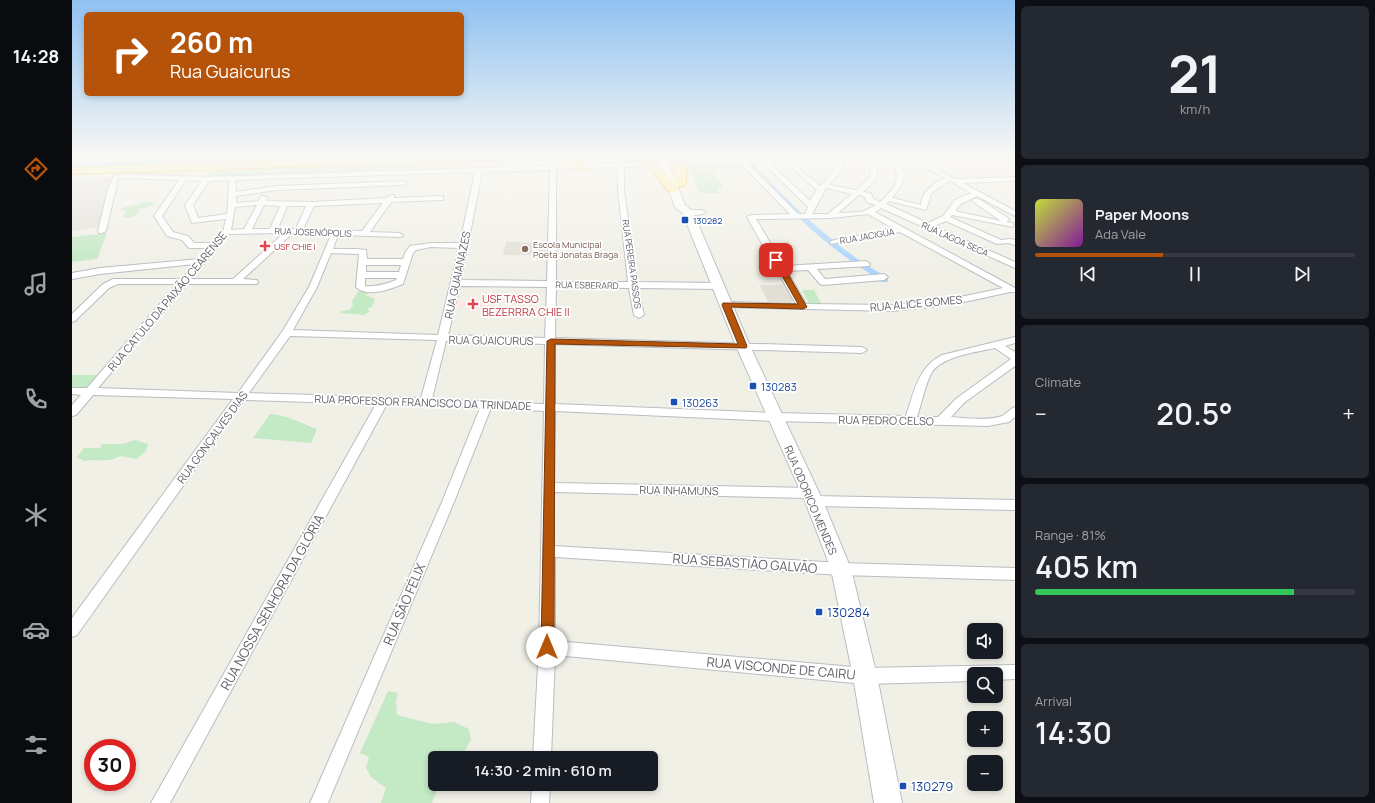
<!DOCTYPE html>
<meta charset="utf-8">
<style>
body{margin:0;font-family:Manrope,sans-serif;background:#242831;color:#f1f3f6;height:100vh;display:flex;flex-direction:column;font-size:15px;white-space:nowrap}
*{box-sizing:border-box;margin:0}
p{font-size:13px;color:#9ea1a6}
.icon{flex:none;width:22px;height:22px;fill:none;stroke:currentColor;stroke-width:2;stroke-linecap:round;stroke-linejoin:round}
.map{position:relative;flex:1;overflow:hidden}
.side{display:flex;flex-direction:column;gap:6px;padding:6px;background:#0d0f14;width:360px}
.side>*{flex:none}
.banner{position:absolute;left:12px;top:12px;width:380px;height:84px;border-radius:6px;box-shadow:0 2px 6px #0003;background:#b45309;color:#fff;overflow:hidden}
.tools{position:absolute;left:895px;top:623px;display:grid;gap:8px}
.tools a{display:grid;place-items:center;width:36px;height:36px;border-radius:6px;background:#171b24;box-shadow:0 2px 6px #0003;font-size:20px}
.speed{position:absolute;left:12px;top:739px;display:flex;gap:8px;font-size:20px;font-weight:700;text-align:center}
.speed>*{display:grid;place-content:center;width:52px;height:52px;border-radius:50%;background:#171b24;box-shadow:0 2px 6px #0003;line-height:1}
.speed .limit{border:6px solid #d22;background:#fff;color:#111}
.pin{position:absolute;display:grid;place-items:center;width:34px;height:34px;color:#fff;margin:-17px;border-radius:8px;box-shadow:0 2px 6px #0006}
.me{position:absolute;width:44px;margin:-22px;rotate:0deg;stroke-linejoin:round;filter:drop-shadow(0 0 3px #0008)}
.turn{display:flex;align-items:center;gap:14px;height:84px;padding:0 20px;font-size:18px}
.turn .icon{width:52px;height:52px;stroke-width:2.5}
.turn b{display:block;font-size:28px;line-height:34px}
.big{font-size:30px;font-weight:600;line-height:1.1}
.side .tile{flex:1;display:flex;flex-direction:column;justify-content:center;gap:6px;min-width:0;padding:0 14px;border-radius:6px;background:#242831}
.side .dial{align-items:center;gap:0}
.dial b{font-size:52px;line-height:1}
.song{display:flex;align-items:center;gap:12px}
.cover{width:48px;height:48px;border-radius:6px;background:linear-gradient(135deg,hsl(70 70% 55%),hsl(290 70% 35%))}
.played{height:4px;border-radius:2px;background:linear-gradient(90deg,#b45309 40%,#363941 40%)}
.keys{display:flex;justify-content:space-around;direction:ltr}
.heat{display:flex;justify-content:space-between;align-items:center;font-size:22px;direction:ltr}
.charge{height:6px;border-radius:3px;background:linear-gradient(90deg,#34c759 81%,#363941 0)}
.trip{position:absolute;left:356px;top:751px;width:230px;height:40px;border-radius:6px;background:#171b24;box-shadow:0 2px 6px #0003;font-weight:600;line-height:40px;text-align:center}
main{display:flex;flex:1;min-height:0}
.tab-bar{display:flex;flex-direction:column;width:72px;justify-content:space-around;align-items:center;background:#090b0e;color:#9ea1a6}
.tab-bar .icon{width:28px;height:28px}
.tab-bar .on{color:#b45309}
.tab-bar b{font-size:18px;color:#f1f3f6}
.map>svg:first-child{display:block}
.industrial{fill:#e2e1db}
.education{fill:#e1dfd5}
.medical{fill:#fde8e4}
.green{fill:#c3e9c5}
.water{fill:#a9d5ff}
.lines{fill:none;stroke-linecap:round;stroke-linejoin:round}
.canal{fill:#a9d5ff;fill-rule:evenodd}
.minor-casing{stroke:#b9bcc1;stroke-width:2}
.secondary-casing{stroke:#babdc3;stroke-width:2}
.trunk-casing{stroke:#f8b900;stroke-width:2}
.minor{fill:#fff;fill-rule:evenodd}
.secondary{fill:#fff;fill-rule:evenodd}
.trunk{fill:#fff09f;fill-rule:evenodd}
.route{fill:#b45309;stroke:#753606}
.transit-dot{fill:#1a4fb4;stroke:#fff;stroke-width:1.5}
.health-dot{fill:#e0444e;stroke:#fff;stroke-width:1.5}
.education-dot{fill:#8d6e63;stroke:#fff;stroke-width:1.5}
.labels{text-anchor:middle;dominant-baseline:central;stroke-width:3.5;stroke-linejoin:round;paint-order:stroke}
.far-transit-label{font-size:9px;fill:#164399;stroke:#fff;text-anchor:start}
.far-street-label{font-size:9px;fill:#5e6268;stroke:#fff}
.far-education-label{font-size:9px;fill:#785e54;stroke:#fff;text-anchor:start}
.far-health-label{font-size:9px;fill:#be3a42;stroke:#fff;text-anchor:start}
.street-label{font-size:11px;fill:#5e6268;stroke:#fff}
.health-label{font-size:11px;fill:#be3a42;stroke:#fff;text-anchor:start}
.transit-label{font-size:11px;fill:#164399;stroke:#fff;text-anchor:start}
.near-street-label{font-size:13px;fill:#5e6268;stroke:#fff}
.near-transit-label{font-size:13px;fill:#164399;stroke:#fff;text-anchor:start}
</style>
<main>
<nav class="tab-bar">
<b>14:28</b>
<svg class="icon on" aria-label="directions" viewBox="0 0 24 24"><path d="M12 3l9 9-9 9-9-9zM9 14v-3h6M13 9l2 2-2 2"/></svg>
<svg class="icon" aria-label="music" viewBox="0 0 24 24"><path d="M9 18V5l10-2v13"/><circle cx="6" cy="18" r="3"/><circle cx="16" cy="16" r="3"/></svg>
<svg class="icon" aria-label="phone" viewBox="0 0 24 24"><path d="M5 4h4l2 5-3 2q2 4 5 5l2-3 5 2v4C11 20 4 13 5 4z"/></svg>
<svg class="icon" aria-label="climate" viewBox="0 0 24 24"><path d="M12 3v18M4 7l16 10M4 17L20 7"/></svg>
<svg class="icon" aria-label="car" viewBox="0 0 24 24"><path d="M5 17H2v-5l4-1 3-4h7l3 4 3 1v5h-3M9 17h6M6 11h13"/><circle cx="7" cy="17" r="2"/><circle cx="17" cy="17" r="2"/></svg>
<svg class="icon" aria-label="filters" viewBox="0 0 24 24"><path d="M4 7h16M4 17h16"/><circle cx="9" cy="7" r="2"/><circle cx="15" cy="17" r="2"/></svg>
</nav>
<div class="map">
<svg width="943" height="803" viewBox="0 0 943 803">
<rect width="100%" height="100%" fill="#f1f0e7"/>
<path class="industrial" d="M41,177L29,227L0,231V179Z"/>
<g class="education">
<path d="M434,242L474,243L473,255H431Z"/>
<path d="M713,284L721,301L720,303L709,302L701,285Z"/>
<path d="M688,285H701L709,302H696Z"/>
</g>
<g class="medical">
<path d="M92,171H125L119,177L88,176Z"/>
<path d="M387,301H416L415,308L385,307Z"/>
</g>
<g class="green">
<path d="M298,164L342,165L351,167L345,170L137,177L134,176L138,171L142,170Z"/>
<path d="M667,165L670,169L640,170L651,186L645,190L647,193H627L621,173L615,172L614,167Z"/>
<path d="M93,170L88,176L41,175L43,172Z"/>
<path d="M74,202H81L83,204L74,208L67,209L66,211H68C63,216 58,219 51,217L54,211L49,210L50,208Z"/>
<path d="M35,233L25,259L0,262V237Z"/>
<path d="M295,290L296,294L293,295L303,299L301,306L295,309L298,311L292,315L268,313L269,311L278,310L281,305L280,301L287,291Z"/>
<path d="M730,290H742L750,305H738Z"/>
<path d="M0,375H28L15,389H0Z"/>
<path d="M198,414C213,414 230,424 245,429L239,443L181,438Z"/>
<path d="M63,440L76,444L74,451L65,459L48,456C38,463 24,459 12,461L5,457L12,448H28L30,444H50Z"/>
<path d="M316,691L326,693L324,701L325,715L360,724L382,722L397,729L399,740L388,758H363V784H378L365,790L360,803H309L314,788L299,777L294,768L297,757L288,753Z"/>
</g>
<path class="water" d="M181,157H290L0,167V163Z"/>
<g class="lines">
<path class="canal" d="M677,163H681C709,194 739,224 772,249C786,260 801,269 816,278V282H810C796,272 781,263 767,252C734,227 704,197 677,165Z"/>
<g class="minor-casing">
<g id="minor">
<path d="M712,157H788L774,159L769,171L757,185L784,190C798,179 803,175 795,157H801C810,175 805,180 791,192L799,193L801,199L808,202C825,186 832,177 815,157H822C838,173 832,182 820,198L849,205C850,192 861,183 873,178L835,157H843L883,179L943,177V181L891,183L943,211V216L905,196L889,204L883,211L929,221L900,201L901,199H907L936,218L937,220L934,222L941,223V227L880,215L878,217L929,240L938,239L943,240V245L937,243L925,244L874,221L862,226L943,262V268L809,208L803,212L943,288V292H938L883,304L820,311L651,307L649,305L654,302L724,304L675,217L679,215L718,214L668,163L608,165L605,163L608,161ZM768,160L763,170L748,186L719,161ZM712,161L745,190L738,201L697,162ZM690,162L736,207L733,214H726L675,163ZM878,181L899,193L883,200L871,216L856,223L814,204L817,201L854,210L859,194L869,186ZM754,188L780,194L756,214H740ZM787,195L793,197L795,202L804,205L790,212L766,213ZM796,214L822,229L762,240L758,242L759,244L828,232L931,288L883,298L820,305L734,304L715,271L736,270L748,284L751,285L812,280L816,277L812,274L753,279L745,269L797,266L798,264L794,261L712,266L684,219L759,218Z"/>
<path d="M589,162L592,164L591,165L552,167V190L565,282L646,283L650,286L646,289L566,288L572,315L567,318L562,315L557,288L484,287L483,338L790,347L795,350L790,353L483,344V404L703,413L834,416C842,392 846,367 870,355L943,337V343L933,346L943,352V366L893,402L879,417C892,418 918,421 930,416C935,414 937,409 943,407V417L937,422L916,426L703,421L483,411L482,483L738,488L743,490L744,493L743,496L943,500V510L742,506L737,504L736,501L737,498L482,492V546L769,563L943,568V580L769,575L483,557V641L793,668L943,665V679L924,680V674H902V681L793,684L483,655L479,758H461L467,647L472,411L419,408L382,502L256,803H238L370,502L408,408L315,404L98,803H79L304,404L172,400L5,635L0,637V618L161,399L21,395L4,415L0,416V405L9,395L0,394V388H15L105,284H46L37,288L3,321L0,322V314L31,284L41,279H110L123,264L28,274L0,279V273L28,268L128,259L137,248H117L110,240L95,236L82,216L107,180L49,178L46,179L34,231L30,233H27L26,231L36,189L41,177L48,174L135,177ZM546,167V190L556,282H484V169ZM478,170L475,281L389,280L410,172ZM403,172L388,243H359L338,246L333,253L331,259H295L294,250L285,249H261L266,235L330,237L331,235L327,233L298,232L319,202L368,200H371V196L322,198V195H319L314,198L241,202L194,201L196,198L192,196H189L187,201L164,203V196L205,190L332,185L335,183L332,181L205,186L164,192L163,180ZM114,180L130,181L113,205L120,223L154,219L151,232L141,243H122L116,236L101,232L90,216ZM157,180L156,205L155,214L126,218L121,205L137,181ZM311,203L290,231L231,229L242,206ZM185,205L172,229L159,230L163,207ZM192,205L208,206L198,229H180ZM215,206H234L224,229H206ZM212,233L161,279H119L157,234ZM221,233L259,235L237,287L210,332L166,393L26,388L115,284H185L186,282L185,280L171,279ZM359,247L387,248L366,335L221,330L245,287L259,253L287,254L284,287C295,298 319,289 331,284L341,253L344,250ZM294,265H329L327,272H294ZM293,278H325L324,280C314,284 303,287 293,286ZM388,286L475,287L473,338L376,335ZM218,336L365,340L349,398L177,393ZM374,341L473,344L472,404L360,399ZM923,348L939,359L885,398L866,417H845C849,405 854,382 860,372C871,356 905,352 923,348Z"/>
<path d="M613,210H630L634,212C629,216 617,216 612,212Z"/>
<path d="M460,784H478L477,803H459Z"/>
</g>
</g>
<g class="secondary-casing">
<path id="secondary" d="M585,157H594L613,205L621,212L678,346L751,501L779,569L805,676L830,803H802L781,676L759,569L733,501L664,346L611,214L603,207Z"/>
</g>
<g class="trunk-casing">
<g id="trunk">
<path d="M313,157H431L426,160L0,174V168Z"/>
<path d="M494,157H505L503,161L514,165L516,167L514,169H504L493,165L491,161Z"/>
<path d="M561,157H577L583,160L602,183C601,173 601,165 608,157H621L614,165V183L612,186H605L607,189L605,192H597L575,164Z"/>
<path d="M689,157H701V160L695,163L691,162Z"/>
</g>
</g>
<use href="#minor" class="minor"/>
<use href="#secondary" class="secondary"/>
<use href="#trunk" class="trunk"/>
</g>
<linearGradient id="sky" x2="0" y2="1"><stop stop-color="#8fc1f1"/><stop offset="0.58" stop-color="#f9f8f4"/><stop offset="1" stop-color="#f9f8f4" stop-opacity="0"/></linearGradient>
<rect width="943" height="270" fill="url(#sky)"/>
<path class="route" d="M704,258L708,260L735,307L731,309L659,307L675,346L674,348L483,344L482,647L480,651L475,653L471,651L469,647L475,341L479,339L666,344L650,305L651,303L726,304L701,260Z"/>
<g class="transit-dot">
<rect x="609" y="216" width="8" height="8" rx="2"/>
<rect x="677" y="382" width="8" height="8" rx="2"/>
<rect x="598" y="398" width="8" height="8" rx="2"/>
<rect x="743" y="608" width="8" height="8" rx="2"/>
<rect x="827" y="782" width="8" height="8" rx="2"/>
</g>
<g class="health-dot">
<path d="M191 240h4v4h4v4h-4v4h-4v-4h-4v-4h4z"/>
<path d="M399 298h4v4h4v4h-4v4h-4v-4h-4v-4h4z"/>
</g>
<circle class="education-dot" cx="453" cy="249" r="4"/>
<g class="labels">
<g class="far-transit-label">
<text x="621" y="220">130282</text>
</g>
<g class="far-street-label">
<text transform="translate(241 232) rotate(2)">RUA JOSENÓPOLIS</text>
<text transform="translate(795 236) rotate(-10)">RUA JACIGÚA</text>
<text transform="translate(883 239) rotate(24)">RUA LAGOA SECA</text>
<text transform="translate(560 264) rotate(82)">RUA PEREIRA PASSOS</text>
<text transform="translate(515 285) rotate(1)">RUA ESBERARD</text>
</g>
<g class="far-education-label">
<text x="461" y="244">Escola Municipal<tspan x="461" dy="10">Poeta Jonatas Braga</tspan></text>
</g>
<g class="far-health-label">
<text x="202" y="246">USF CHIE I</text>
</g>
<g class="street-label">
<text transform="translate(385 275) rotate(-78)">RUA GUAIANAZES</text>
<text transform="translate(95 301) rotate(-50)">RUA CATULO DA PAIXÃO CEARENSE</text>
<text transform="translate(844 303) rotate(-5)">RUA ALICE GOMES</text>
<text transform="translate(419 340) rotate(1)">RUA GUAICURUS</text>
<text transform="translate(351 402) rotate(2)">RUA PROFESSOR FRANCISCO DA TRINDADE</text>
<text transform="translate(814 420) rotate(1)">RUA PEDRO CELSO</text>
<text transform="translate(140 437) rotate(-54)">RUA GONÇALVES DIAS</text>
<text transform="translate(607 490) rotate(1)">RUA INHAMUNS</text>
<text transform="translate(739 500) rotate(67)">RUA ODORICO MENDES</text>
</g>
<g class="health-label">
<text x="410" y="298">USF TASSO<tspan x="410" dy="13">BEZERRRA CHIE II</tspan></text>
</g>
<g class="transit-label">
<text x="689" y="386">130283</text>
<text x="610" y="402">130263</text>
</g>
<g class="near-street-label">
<text transform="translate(673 563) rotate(4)">RUA SEBASTIÃO GALVÃO</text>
<text transform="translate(200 602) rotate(-61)">RUA NOSSA SENHORA DA GLÓRIA</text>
<text transform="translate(332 604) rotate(-67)">RUA SÃO FÉLIX</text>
<text transform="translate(709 668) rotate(5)">RUA VISCONDE DE CAIRU</text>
</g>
<g class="near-transit-label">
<text x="755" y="612">130284</text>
<text x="839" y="786">130279</text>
</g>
</g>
</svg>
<div class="tools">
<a><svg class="icon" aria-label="sound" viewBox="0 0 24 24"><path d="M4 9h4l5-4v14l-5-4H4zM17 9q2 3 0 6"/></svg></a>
<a><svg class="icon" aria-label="search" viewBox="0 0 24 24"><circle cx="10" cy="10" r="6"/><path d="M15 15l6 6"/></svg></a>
<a>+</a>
<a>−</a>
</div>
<div class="speed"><div class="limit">30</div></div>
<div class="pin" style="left:704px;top:260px;background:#d93025"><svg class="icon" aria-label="arrive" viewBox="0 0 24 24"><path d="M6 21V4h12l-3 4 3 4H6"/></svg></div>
<svg class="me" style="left:475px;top:647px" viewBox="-20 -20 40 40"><circle r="19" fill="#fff"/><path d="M0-13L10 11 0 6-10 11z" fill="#b45309"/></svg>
<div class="trip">14:30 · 2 min · 610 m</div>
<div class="banner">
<div class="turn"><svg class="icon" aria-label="right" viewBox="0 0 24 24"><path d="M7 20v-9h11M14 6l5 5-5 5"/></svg><div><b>260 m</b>Rua Guaicurus</div></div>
</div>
</div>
<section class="side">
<div class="tile dial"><b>21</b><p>km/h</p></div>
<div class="tile">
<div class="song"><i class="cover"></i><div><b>Paper Moons</b><p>Ada Vale</p></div></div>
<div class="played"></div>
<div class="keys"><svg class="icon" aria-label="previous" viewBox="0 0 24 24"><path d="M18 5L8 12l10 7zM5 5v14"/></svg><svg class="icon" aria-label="pause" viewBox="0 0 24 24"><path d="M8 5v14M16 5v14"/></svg><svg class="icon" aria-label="next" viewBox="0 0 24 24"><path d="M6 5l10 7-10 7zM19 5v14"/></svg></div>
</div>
<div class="tile"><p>Climate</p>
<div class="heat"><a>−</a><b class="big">20.5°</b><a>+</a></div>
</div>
<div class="tile"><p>Range · 81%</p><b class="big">405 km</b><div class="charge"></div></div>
<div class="tile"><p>Arrival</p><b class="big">14:30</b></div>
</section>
</main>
